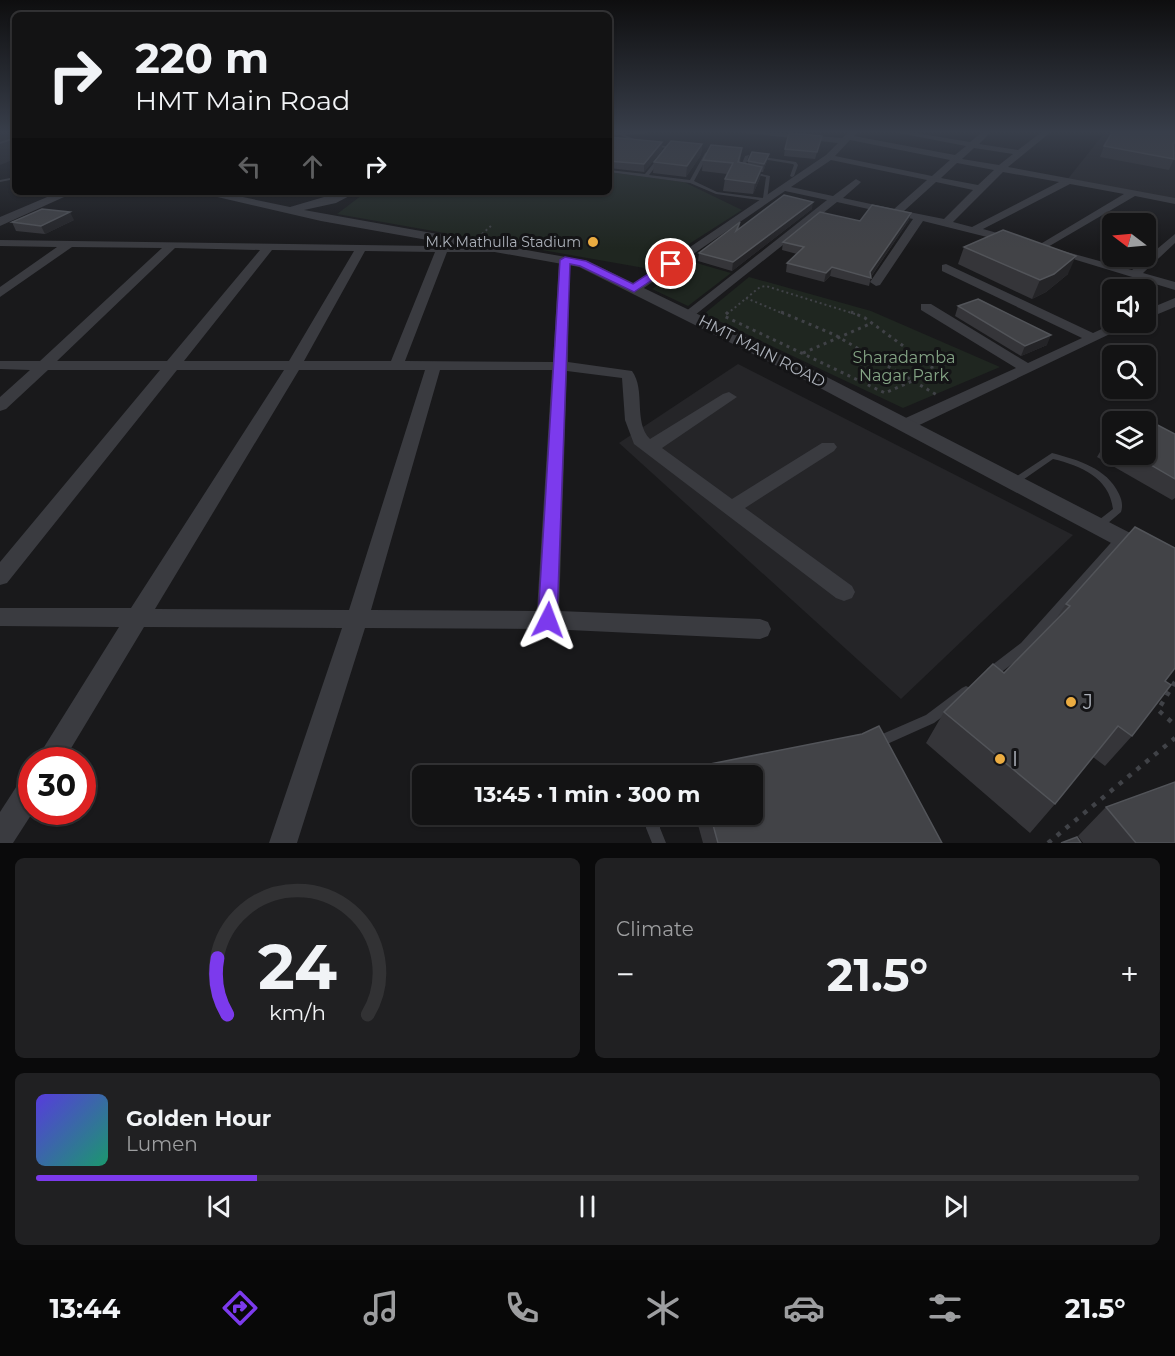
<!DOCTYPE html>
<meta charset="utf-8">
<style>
body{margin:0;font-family:Montserrat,sans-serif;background:#202022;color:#f1f3f6;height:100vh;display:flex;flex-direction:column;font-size:22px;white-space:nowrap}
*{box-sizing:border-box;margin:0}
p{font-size:20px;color:#9d9ea0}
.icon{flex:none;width:33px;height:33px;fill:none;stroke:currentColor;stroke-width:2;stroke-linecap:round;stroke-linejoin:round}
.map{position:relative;height:843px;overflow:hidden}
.drawer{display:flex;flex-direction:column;gap:15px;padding:15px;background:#0a0a0b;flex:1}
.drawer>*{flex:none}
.top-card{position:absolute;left:12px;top:12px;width:600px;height:183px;border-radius:9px;box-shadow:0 2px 4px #0004,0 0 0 2px #323234;background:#131314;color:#f1f3f6;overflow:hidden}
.needle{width:39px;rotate:286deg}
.controls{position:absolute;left:1102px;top:213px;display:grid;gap:12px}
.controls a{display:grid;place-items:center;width:54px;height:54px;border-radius:9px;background:#131314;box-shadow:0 2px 4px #0004,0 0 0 2px #323234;font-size:30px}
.speed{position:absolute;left:18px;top:747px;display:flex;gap:12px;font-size:30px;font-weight:700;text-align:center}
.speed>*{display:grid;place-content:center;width:78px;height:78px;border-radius:50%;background:#131314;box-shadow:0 2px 4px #0004,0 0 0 2px #323234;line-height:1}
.speed .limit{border:9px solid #d22;background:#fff;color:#111}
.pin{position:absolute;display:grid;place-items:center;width:51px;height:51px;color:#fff;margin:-26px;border:3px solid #fff;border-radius:50%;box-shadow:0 2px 6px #0007}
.me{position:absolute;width:66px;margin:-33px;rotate:3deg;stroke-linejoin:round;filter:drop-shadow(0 0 4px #0008)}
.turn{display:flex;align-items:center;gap:21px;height:126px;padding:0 24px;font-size:27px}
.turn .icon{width:78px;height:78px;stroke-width:2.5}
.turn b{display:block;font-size:42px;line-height:51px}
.lanes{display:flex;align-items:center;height:57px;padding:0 24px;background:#0003;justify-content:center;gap:30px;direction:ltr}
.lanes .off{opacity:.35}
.big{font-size:45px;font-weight:700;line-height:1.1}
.drawer .tile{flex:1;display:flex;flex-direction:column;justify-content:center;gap:9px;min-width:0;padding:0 21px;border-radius:9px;background:#202022}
.drawer .dial{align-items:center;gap:0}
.dial svg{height:156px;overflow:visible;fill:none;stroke:#323234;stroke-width:7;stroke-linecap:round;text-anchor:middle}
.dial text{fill:#f1f3f6;stroke:none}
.song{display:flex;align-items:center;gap:18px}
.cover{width:72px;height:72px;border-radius:9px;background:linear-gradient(135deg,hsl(250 70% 55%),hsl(160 70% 35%))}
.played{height:6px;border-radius:3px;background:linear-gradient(90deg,#7c3aed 20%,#323234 20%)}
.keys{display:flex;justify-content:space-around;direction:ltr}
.heat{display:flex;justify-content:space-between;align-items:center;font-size:33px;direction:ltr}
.drawer .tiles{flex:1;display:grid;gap:15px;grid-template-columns:1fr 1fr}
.tile:last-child{grid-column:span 2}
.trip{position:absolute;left:412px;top:765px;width:351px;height:60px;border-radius:9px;background:#131314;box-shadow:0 2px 4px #0004,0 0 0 2px #323234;font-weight:700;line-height:60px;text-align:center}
.tab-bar{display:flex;height:96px;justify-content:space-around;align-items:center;background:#080808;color:#9d9ea0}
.tab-bar .icon{width:42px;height:42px}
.tab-bar .current{color:#7c3aed}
.tab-bar b{font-size:27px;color:#f1f3f6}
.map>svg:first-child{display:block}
.built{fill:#252528}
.green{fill:#1f2620}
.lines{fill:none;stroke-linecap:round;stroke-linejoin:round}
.path-far2{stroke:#404247;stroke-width:2;stroke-dasharray:2 3;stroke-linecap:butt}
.path-far1{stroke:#404247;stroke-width:3;stroke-dasharray:3 4.5;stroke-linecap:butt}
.path{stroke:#404247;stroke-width:4.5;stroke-dasharray:4.5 7;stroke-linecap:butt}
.service{fill:#3a3b40;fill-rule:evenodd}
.minor{fill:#3a3b40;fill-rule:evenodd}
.tertiary{fill:#3a3b40;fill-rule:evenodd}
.wall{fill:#353539}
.shaded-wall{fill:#242427}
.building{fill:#424347;stroke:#525459;stroke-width:1.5}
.route{fill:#7c3aed;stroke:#51269a;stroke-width:1.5}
.poi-dot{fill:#ebac41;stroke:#141416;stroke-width:2}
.labels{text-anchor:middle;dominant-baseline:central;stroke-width:6;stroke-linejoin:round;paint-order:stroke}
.far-poi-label{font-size:14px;fill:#acb1ba;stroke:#141416;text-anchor:end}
.street-label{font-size:16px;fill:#acb1ba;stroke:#141416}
.park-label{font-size:16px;fill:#84a485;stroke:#141416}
.near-poi-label{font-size:20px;fill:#acb1ba;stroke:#141416;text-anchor:start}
</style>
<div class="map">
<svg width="1175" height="843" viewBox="0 0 1175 843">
<rect width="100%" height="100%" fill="#19191b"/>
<g class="built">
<path d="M0,131H15V159L0,165Z"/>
<path d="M1106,131H1175V201L1067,180Z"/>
<path d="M738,364L1073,535L901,699L619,443Z"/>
</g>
<g class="green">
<path d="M609,172L684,182L742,210L650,269L337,214L366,192H609Z"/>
<path d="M693,262L731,273L688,306L652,289Z"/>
<path d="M749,277L871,311L1000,367L903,408L704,314Z"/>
</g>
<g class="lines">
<g class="path-far2">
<path d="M482,234L492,225"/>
<path d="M746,298L784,314"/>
<path d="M727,314L760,287L766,286L855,314"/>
</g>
<g class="path-far1">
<path d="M728,312L724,316L885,393L933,372L932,367L865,318L851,312"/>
<path d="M781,312L835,335L937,395"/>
<path d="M803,353L872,323"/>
</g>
<g class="path">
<path d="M1175,682L1158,710L1175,725"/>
<path d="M1048,843L1175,738"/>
</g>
<g class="service">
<path d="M647,131L648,133L625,135L639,141L638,143L620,135L609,136V134Z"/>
<path d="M15,137V139L0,144V142Z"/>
<path d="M651,144L671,147L649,175L690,180L705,153L707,152L709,153L694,181L717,192L763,198L766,177L739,171L745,156L749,155L744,170L770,176L767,200L765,201L716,194L690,183L609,172V170L645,174L666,148L650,146Z"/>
<path d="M758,156L796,162L798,165L794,176L792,177L790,176L794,165L793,164L756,158V156Z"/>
<path d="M15,177V179L0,182V180Z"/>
<path d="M1052,453C1078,460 1107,468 1119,494C1122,500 1123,506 1121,512L1101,529L1098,530L1095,529L1093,526L1095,523L1113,509C1109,477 1081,466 1053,459L1017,484H1011L1009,482L1011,480Z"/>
<path d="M1121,535L1125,536L1126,539L1125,542L1029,651L995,677L991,678L987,677L985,673L987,669L1021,643L1117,536Z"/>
<path d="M966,686L970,688L972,692L970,696L934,723L876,749L871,747L870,743L871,739L926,715L962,688Z"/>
<path d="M646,814H660V828L666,843H652L646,828Z"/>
</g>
<g class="minor">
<path d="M727,131H754L842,138L850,131H858L854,136L955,155L966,146L888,131H904L970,142L984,131H992L979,144L1018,150L1043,131H1052L1008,167L1175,198V204L1135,196L1041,251L1037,250V246L1124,194L1070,184L983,229L1015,238V242L1011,243L923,221L880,285L876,286L870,282L913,219L837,202L690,319L685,318V312L827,200L785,191L638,292H630L628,289L826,155L838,143ZM850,140L950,160L932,176L835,156ZM974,148L1013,154L999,165L962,159ZM831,160L927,180L894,209L843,198L859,184L861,182L856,179L833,196L791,187ZM957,163L994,170L978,185L941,178ZM1003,172L1059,182L972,227L953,222ZM936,182L973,190L944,219L904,211Z"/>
<path d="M1175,234V243L1143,273L1175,282V290L1050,252L1056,249L1132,270Z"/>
<path d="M0,240L504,247L506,249L500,252H447L405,361L553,362L559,260L569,258L568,362L632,371C646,390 633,422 650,439L723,394L729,392L737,397L662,448L732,499L822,443H834L837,447L834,451L745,508L852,586L855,592L852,598L844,601L836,598L634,444L625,420L622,378L567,371L559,611L760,619L768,622L771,629L768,636L760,639L548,629L365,628L297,843H269L342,628L144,627L64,760H36L119,627L0,626V608H131L284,370H177L7,583L0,585V562L160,370H48L6,409L0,411V397L30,370L0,369V361H40L162,248L72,247L0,297V287L57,247L0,246ZM175,248L260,250L167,361H57ZM272,250L354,251L289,361H184ZM365,251L435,252L391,361H304ZM299,370H425L349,610L155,609ZM440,370H552L537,611L371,610Z"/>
<path d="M946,264L1093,333L1117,322H1135L911,429H899L897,425L899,421L1016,368L921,310V304H931L1028,363L1082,338L942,271V265Z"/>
<path d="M1175,298V307L1146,319V310Z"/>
<path d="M32,775L33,812L13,843H0V812L22,778Z"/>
</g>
<g class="tertiary">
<path d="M59,192H75L0,226V217Z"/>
<path d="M196,192H219L290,207L341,192H357L336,203L304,210L588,261L819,373L1175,556V577L807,381L579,267L321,221Z"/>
</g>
</g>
<g class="wall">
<path d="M1175,131V154H1174V159L1169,170L1100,157L1104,146Z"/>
<path d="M822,136L815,159L784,156L785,149Z"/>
<path d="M609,137L662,142V150L644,172L609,168Z"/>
<path d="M702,144L701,155L686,177L653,173L654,162Z"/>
<path d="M742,148L740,162L748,164V161L769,154L767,161L763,172H761L760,178L753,194L723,191L725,179L727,174L702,171L703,160Z"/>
<path d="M812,209L732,271L698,261L699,253L740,222L739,229Z"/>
<path d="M911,213L909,220L871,277L869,286L830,276L824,282L786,272L787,263L797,254L782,250L783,242L860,221Z"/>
<path d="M74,220L45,234L16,231L12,222Z"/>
<path d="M964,247L1068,274L1046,292L1032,299L958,264Z"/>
<path d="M958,306L1047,345L1021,356L955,316Z"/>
<path d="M1175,434V498L1172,500L1097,457L1107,440L1113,437V454H1146Z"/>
<path d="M1066,604L1165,681L1132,736L1105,766L1093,757L1055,804L1030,833L926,743L944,712L1004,673L1054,622Z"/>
<path d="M879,726L942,843H703L695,814H753V776H693L695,767L862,734Z"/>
<path d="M1106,807L1175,843H1083L1078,836Z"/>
</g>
<g class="shaded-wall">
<path d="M0,131H15V132L0,137Z"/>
<path d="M662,142V150L644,172V164Z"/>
<path d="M702,144L701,155L686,177L687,166Z"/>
<path d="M769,154L767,161L763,172L764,164Z"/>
<path d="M762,167L760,178L753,194L755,183Z"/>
<path d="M813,202L812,209L732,271L733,262Z"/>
<path d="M70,212L74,220L45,234L41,226Z"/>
<path d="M911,213L909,220L870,278V272Z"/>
<path d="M1076,256L1068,274L1046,292L1032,299L1040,280Z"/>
<path d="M832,267L830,276L824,282L826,273Z"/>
<path d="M1051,335L1047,345L1021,356L1025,346Z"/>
</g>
<g class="building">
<path d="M1113,131H1175V143H1173L1174,159L1104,146Z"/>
<path d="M789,133L822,136L817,152L785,149Z"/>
<path d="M609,137L662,142L644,164L609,161Z"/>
<path d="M671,141L702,144L687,166L654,162Z"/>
<path d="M711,145L742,148L738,162L762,167L755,183L725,179L733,163L703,160Z"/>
<path d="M752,152L769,154L764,164L748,161Z"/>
<path d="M784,195L813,202L733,262L699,253L740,222L736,231Z"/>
<path d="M872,205L911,213L870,272L871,278L832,267L826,273L787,263L804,247L783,242L820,212L860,221Z"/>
<path d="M42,209L70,212L41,226L12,222Z"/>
<path d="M1003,230L1076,256L1054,274L1040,280L964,247Z"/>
<path d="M978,299L1051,335L1025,346L958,306Z"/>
<path d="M1146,419L1175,434V479L1132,454H1146V422H1142Z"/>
<path d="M1113,437V444L1107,440Z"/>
<path d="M1135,527L1175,548V668L1165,681L1171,685L1132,736L1118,726L1055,804L944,712L993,664L1004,673L1070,606L1066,604Z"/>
<path d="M879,726L942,843H718L710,814H753V776H698L695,767L862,734Z"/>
<path d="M1175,782V843H1136L1106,807Z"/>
<path d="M1077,837L1081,843H1061Z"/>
</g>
<linearGradient id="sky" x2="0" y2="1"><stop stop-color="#0e0e0f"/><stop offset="0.53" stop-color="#383e4a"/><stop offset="1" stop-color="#383e4a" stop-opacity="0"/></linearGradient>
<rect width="1175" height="249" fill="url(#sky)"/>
<path class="route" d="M565,257L586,261L633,284L668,261L676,264L634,292L580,266L570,264L557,620L554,626L548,628L541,626L538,620L560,260Z"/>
<g class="poi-dot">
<circle cx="593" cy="242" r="6"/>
<circle cx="1071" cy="702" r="6"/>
<circle cx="1000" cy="759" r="6"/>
</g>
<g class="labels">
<g class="far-poi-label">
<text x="581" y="242">M.K Mathulla Stadium</text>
</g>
<g class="street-label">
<text transform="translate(762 351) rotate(27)">HMT MAIN ROAD</text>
</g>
<g class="park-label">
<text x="904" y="357">Sharadamba<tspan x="904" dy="18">Nagar Park</tspan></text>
</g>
<g class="near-poi-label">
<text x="1083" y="702">J</text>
<text x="1012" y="759">I</text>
</g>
</g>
</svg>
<div class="controls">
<a><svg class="needle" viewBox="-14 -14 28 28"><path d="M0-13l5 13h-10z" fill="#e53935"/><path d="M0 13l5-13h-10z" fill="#9d9ea0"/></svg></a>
<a><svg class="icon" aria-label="sound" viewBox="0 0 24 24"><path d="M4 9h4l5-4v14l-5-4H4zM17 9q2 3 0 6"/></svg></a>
<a><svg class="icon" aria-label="search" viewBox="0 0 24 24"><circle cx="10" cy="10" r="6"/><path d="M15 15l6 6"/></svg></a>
<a><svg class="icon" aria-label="layers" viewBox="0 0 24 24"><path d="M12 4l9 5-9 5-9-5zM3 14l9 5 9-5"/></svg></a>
</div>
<div class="speed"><div class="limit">30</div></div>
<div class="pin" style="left:671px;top:264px;background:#d93025"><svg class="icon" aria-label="arrive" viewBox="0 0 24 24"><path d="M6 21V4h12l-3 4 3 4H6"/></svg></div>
<svg class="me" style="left:548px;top:620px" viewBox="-20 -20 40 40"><path d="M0-17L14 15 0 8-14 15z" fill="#7c3aed" stroke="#fff" stroke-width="4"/></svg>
<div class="trip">13:45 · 1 min · 300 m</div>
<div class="top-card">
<div class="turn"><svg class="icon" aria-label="right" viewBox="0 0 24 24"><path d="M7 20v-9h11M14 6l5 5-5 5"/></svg><div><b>220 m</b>HMT Main Road</div></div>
<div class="lanes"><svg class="icon off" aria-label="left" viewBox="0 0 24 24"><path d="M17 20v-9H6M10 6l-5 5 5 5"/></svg><svg class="icon off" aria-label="ahead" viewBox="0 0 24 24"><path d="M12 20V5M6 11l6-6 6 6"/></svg><svg class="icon" aria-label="right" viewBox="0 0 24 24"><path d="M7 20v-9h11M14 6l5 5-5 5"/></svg></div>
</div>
</div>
<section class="drawer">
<div class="tiles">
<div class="tile dial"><svg viewBox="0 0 100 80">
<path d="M14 69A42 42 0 1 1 86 69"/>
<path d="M14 69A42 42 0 0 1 9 40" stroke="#7c3aed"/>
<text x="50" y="56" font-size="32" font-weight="700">24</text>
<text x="50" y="72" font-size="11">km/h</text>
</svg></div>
<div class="tile"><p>Climate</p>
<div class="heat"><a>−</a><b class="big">21.5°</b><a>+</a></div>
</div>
<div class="tile">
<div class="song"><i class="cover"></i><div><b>Golden Hour</b><p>Lumen</p></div></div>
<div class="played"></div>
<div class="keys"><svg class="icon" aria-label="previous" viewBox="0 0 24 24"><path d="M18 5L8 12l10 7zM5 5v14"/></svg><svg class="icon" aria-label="pause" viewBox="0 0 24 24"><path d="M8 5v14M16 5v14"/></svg><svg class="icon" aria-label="next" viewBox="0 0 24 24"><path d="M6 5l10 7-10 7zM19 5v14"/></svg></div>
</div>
</div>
</section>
<nav class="tab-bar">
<b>13:44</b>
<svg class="icon current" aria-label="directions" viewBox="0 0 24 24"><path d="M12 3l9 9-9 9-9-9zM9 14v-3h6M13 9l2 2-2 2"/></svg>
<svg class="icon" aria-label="music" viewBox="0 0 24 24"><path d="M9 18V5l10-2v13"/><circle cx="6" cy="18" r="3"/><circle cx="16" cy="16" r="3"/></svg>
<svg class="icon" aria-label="phone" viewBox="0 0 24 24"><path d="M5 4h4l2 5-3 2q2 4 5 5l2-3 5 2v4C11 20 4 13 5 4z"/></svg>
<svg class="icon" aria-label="climate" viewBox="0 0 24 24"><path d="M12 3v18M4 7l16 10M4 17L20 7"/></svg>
<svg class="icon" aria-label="car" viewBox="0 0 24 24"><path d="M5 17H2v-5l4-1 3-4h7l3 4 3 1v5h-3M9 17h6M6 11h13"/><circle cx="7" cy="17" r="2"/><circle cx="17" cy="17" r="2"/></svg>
<svg class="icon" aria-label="filters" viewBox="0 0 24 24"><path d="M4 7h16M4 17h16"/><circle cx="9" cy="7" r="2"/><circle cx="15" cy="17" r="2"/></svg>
<b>21.5°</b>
</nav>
